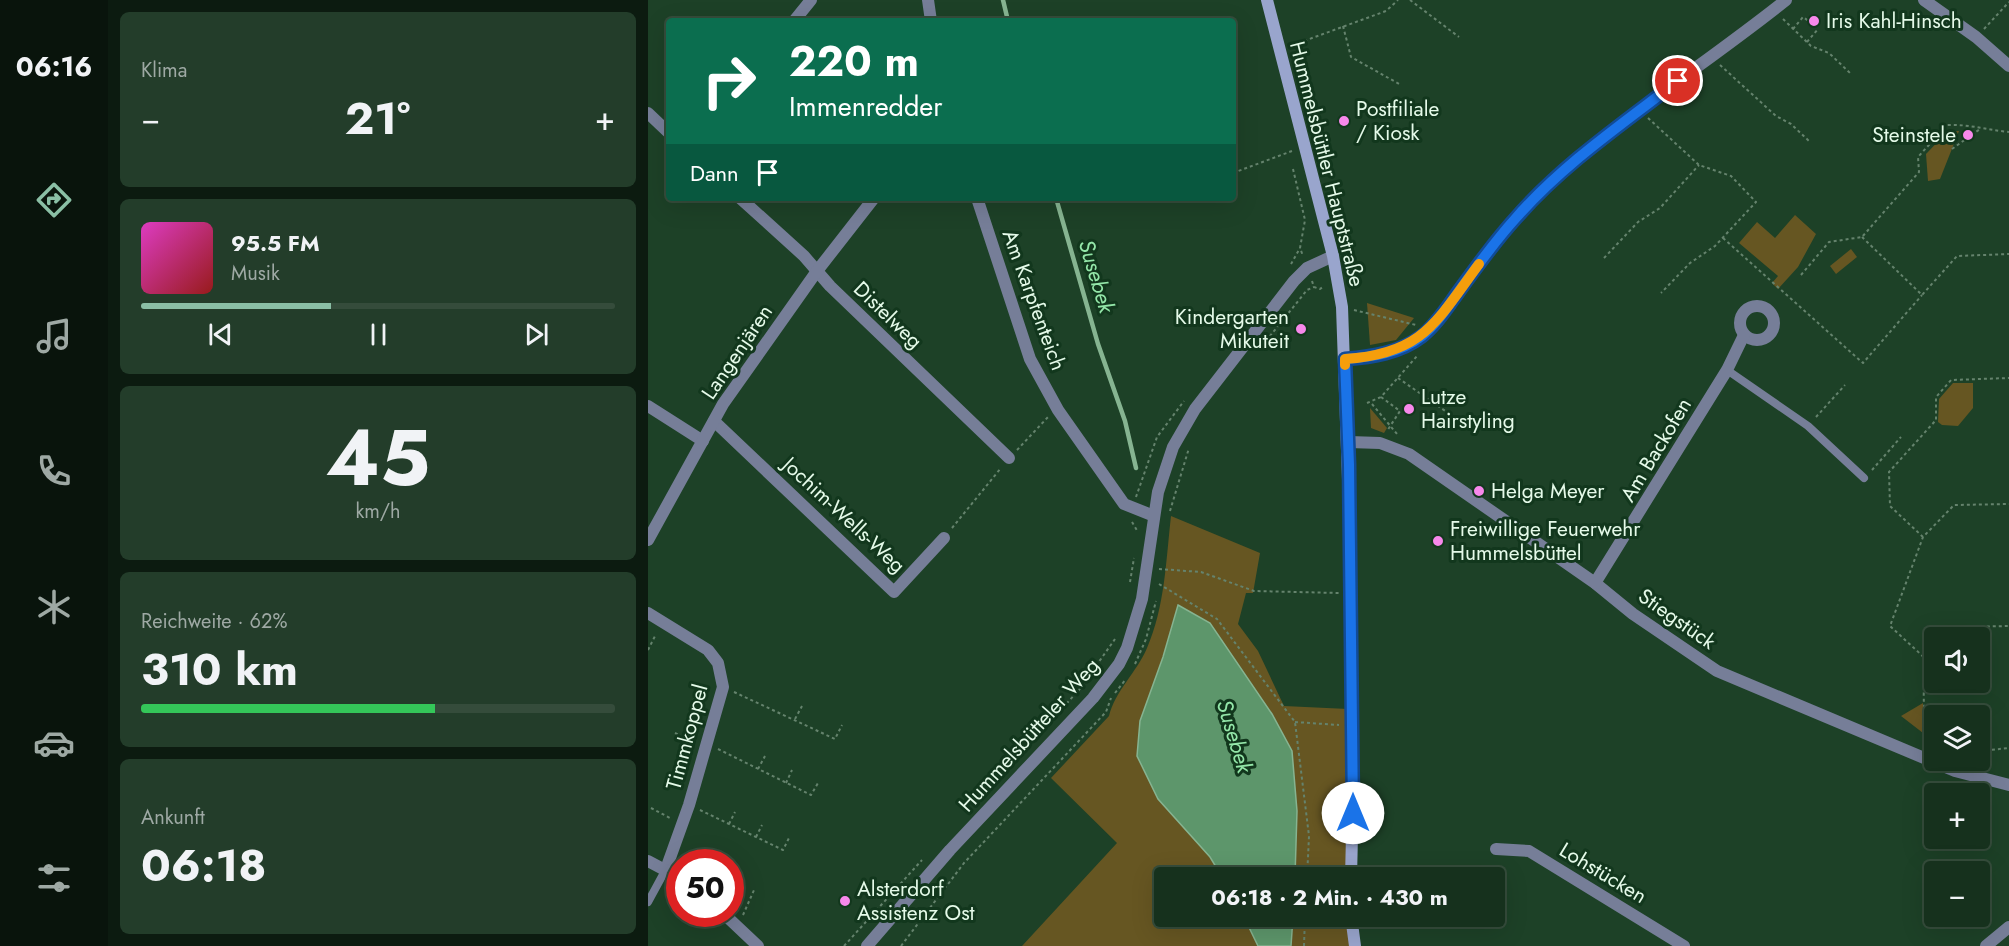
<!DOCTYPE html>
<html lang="de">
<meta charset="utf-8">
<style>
body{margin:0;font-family:Jost,sans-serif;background:#233d2a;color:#f1f3f6;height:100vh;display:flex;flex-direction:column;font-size:22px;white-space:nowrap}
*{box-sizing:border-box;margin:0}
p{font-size:20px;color:#9ea9a4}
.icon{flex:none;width:33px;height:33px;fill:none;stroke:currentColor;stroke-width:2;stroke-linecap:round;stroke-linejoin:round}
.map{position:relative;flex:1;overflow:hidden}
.side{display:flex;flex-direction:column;gap:12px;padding:12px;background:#0c1b10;width:540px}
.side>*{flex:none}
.guide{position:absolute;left:18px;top:18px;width:570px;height:183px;border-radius:6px;box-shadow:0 6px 24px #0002,0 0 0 2px #354c3b;background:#0b6e4f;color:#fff;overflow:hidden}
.buttons{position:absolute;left:1276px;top:627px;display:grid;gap:12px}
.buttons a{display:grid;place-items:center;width:66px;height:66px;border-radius:6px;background:#16311d;box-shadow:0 6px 24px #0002,0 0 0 2px #354c3b;font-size:30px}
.speed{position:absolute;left:18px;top:849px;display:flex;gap:12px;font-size:30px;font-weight:700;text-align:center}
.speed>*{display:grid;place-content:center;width:78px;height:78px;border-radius:50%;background:#16311d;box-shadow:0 6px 24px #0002,0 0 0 2px #354c3b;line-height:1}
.speed .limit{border:9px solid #d22;background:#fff;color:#111}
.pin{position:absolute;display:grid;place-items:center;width:51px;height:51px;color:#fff;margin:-26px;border:3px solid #fff;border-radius:50%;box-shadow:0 2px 6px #0007}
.me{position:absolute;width:66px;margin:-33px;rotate:0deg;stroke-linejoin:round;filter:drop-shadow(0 0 4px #0008)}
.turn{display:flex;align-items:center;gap:21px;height:126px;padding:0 24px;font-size:27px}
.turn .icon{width:78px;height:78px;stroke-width:2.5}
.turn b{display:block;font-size:42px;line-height:51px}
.then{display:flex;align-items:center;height:57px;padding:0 24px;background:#0003;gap:12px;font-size:22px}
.big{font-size:45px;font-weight:700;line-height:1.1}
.side .tile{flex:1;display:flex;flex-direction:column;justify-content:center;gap:9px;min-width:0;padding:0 21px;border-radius:9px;background:#233d2a}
.side .dial{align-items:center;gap:0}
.dial b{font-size:78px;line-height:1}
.song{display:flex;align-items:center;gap:18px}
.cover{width:72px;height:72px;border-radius:9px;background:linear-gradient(135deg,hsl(310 70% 55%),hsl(0 70% 35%))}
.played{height:6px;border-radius:3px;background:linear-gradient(90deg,#8abfa5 40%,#354c3b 40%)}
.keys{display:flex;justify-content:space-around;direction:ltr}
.heat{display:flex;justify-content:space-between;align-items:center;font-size:33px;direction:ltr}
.charge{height:9px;border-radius:4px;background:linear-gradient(90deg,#34c759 62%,#354c3b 0)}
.trip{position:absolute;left:506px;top:867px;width:351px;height:60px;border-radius:6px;background:#16311d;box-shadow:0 6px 24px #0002,0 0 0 2px #354c3b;font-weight:700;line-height:60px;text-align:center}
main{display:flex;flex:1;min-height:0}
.menu{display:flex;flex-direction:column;width:108px;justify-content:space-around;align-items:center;background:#09140c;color:#9ea9a4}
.menu .icon{width:42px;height:42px}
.menu .current{color:#8abfa5}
.menu b{font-size:27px;color:#f1f3f6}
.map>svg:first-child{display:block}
.green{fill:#665622}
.water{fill:#5d966b;stroke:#86b491;stroke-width:1.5}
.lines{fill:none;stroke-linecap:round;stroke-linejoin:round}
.stream{stroke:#86b491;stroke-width:4.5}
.path{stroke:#65836d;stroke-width:2;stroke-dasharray:3 3;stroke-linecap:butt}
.service{stroke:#767e98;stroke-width:8}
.minor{stroke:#767e98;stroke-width:12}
.tertiary{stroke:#767e98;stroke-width:12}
.secondary{stroke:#99a5cd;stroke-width:12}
.route-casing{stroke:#114b97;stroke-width:15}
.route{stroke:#1a73e8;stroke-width:10}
.slow{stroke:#f59e0b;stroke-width:10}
.poi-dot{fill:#f788eb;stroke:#12371d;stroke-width:2}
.labels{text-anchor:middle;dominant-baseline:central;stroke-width:6;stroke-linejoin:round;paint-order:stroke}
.poi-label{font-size:21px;fill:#e5fae9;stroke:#12371d;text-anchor:start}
.street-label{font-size:21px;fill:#e5fae9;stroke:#12371d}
.water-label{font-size:22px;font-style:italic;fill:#94e7a9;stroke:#12371d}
</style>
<main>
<nav class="menu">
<b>06:16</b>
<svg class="icon current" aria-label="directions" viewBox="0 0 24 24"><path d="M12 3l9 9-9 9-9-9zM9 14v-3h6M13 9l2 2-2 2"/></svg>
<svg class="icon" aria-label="music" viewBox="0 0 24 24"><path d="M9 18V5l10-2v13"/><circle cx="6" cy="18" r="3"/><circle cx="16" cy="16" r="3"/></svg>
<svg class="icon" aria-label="phone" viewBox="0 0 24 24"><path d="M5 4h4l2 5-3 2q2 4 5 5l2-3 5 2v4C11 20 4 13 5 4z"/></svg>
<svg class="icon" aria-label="climate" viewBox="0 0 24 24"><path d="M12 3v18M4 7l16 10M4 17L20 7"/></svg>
<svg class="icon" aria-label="car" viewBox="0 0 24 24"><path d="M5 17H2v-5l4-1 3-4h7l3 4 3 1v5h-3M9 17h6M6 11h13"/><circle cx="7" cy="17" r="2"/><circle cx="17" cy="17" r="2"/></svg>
<svg class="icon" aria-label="filters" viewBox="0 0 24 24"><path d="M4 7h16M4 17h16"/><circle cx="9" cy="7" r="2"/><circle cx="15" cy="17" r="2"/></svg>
</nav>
<section class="side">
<div class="tile"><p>Klima</p>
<div class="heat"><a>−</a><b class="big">21°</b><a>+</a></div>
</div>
<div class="tile">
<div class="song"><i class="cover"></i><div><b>95.5 FM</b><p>Musik</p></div></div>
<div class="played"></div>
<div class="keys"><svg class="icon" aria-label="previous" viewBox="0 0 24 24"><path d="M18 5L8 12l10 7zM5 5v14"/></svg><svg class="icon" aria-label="pause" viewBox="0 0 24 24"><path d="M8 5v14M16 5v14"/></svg><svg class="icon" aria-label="next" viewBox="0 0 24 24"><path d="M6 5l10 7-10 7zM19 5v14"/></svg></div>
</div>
<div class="tile dial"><b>45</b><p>km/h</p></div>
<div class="tile"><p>Reichweite · 62%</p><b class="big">310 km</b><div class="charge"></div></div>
<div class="tile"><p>Ankunft</p><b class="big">06:18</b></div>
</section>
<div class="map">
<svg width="1361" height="946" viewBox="0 0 1361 946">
<rect width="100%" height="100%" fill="#1d4127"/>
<g class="green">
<path d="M1300,131H1311L1292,179L1280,181L1278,154Z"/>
<path d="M1147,215L1168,234L1150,267L1130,289L1124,283L1130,276L1091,243L1109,222L1127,238Z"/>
<path d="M1203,249L1209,257L1188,274L1182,266Z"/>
<path d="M719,303L766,318L748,340L722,345Z"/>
<path d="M1305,383H1325V408L1310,426L1294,425L1290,422L1291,399Z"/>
<path d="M722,408L739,428L736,433L723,428Z"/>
<path d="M523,516L612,553L605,593H598L590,624L610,651L636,706L700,709L702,877H647L649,811L530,605L515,657L562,857L574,877L516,878V916L596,917L610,946H374L469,843L403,778L461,716C467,691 489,672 499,648C517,607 518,560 523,516Z"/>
<path d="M1275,703V733L1253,716Z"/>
<path d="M645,917H704L706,946H643Z"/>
</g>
<g class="water">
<path d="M530,605L562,623L624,714L644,751L649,811L647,877H574L562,857L510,799L489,756L492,721L515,657Z"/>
<path d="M596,917H645L643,946H610Z"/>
</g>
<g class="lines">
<g class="stream">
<path d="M355,0L360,21"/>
<path d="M408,198L450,344L477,421L488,468"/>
</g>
<g class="path">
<path d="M762,0L811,37"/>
<path d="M1135,19L1163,46L1181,53L1202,73"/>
<path d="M695,26L703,57L753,85"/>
<path d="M1145,29L1155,17L1165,24"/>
<path d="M1336,29L1361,2"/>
<path d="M1159,42L1170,29"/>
<path d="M645,45L738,11L750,0"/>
<path d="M1072,65L1128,116L1143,124L1161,141"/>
<path d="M1000,118L1051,165L1083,176L1108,202L1067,246L1042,263L1013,293"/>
<path d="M1304,149L1332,129"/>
<path d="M645,169L657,220L652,248L655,256"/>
<path d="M585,173L644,151"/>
<path d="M1214,237L1274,295L1309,256L1361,254"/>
<path d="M1075,238L1215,363L1274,295"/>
<path d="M956,258L990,222L1012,208L1051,165"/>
<path d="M643,264L652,248"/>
<path d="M1153,275L1181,242L1214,237L1271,172L1270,157L1299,125C1321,124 1339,130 1361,132"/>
<path d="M664,281L666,287L672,289L676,286"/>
<path d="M706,310L768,325"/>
<path d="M618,341L659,290L666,287"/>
<path d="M750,378L806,417"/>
<path d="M733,397L752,411L739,431"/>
<path d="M719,403L733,397L769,356"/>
<path d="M724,404L749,434"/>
<path d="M1168,417L1197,385"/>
<path d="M369,450L400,417"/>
<path d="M1224,470L1253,437"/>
<path d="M488,497L509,437L536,401"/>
<path d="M522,511L541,448"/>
<path d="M484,522L490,532"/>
<path d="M304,528L353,468"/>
<path d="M1275,537L1242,506L1241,472L1288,420V397L1303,380L1361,378"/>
<path d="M511,569L553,572L606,591L691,593"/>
<path d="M482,582L486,558"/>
<path d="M511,584L569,619L647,722L661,836L659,878"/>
<path d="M1302,638L1311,627L1361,626"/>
<path d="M0,650L8,634"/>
<path d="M1287,653C1270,672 1277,711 1278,735L1287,738"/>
<path d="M1280,661L1242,626L1275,537L1306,505L1361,504"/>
<path d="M487,664L498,639L508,601"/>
<path d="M86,692L187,739L194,725"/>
<path d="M467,693L478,679"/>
<path d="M45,699L56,704"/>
<path d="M147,719L154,706"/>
<path d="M647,722L691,725"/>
<path d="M27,733L46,743"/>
<path d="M70,749L163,795L170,783"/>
<path d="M1332,751L1361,748"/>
<path d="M110,769L117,756"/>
<path d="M21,775L35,782"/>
<path d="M138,783L144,770"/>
<path d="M325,805L431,690L467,639"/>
<path d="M3,808L22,818"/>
<path d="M52,810L135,850L141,838"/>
<path d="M81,824L87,812"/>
<path d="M108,837L114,825"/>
<path d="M95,915L106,890"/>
<path d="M196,946L274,860"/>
<path d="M253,946L316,863L458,712L463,698"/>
<path d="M656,946L657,916"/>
</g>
<g class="service">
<path d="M1079,370L1160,426L1216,478"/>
<path d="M0,902L18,869"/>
</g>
<g class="minor">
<path d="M280,0L283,21"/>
<path d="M1276,0L1328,37L1361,66"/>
<path d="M146,21L163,0"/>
<path d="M0,113L21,133"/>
<path d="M92,198L156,256L182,286L361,458"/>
<path d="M329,198L382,359L410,410L476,504L506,516"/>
<circle cx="1109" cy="323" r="17"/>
<path d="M697,359C724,357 752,353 774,336C792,321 805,299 819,280C842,248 866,217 895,190C969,119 1058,64 1138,0"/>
<path d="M0,406L55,441"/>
<path d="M66,421L246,592L296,538"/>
<path d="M701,442L732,443L761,454L947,583L985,614L1069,671L1307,771L1361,785"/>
<path d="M0,540L75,404L169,271L226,198"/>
<path d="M947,583L1079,370L1096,335"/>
<path d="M0,613L60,650L70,663L75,687L41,805L18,869"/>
<path d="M848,849L881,851L1036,946"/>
<path d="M0,861L32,878"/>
<path d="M76,914L110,946"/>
<path d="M1338,946L1361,927"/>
</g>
<path class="tertiary" d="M219,946L302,850L445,698L471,664L479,648L494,599L510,492L525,447L547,409L646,281L659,268L685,256"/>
<g class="secondary">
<path d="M619,0L685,256L694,307L702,536L705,792L703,878"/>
<path d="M703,916L707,946"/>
</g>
</g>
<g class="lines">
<g class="route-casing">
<path id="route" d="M705,813L701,465L697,359C724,357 752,353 774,336C789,324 800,306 811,291C829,266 847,241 867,219C914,165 974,124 1030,81"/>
</g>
<use href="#route" class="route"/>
<path class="slow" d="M697,365V359C775,354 788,322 831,264"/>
</g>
<g class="poi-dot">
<circle cx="1166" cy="21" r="6"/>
<circle cx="696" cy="121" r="6"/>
<circle cx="1320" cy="135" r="6"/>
<circle cx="653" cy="329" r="6"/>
<circle cx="761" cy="409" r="6"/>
<circle cx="831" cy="491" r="6"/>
<circle cx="790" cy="541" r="6"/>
<circle cx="197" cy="901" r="6"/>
</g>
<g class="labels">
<g class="poi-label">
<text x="1178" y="21">Iris Kahl-Hinsch</text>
<text x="708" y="109">Postfiliale<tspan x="708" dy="24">/ Kiosk</tspan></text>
<text x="1308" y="135" text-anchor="end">Steinstele</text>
<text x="641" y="317" text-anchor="end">Kindergarten<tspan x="641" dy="24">Mikuteit</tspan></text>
<text x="773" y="397">Lutze<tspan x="773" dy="24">Hairstyling</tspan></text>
<text x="843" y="491">Helga Meyer</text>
<text x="802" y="529">Freiwillige Feuerwehr<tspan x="802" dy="24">Hummelsbüttel</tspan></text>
<text x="209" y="889">Alsterdorf<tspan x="209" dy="24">Assistenz Ost</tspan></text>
</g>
<g class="street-label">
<text transform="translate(679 164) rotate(76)">Hummelsbüttler Hauptstraße</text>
<text transform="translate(386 300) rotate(70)">Am Karpfenteich</text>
<text transform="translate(240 315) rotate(44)">Distelweg</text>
<text transform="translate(89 352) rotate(-56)">Langenjären</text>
<text transform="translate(1008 450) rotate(-59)">Am Backofen</text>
<text transform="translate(196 515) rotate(43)">Jochim-Wells-Weg</text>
<text transform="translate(1029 619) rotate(35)">Stiegstück</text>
<text transform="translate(381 735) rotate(-48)">Hummelsbütteler Weg</text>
<text transform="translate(39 737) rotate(-75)">Timmkoppel</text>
<text transform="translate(955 873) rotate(31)">Lohstücken</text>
</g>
<g class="water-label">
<text transform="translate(449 276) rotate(73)">Susebek</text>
<text transform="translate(587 736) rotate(73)">Susebek</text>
</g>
</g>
</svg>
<div class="buttons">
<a><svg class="icon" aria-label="sound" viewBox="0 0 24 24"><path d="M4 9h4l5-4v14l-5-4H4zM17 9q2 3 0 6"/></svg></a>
<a><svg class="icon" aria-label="layers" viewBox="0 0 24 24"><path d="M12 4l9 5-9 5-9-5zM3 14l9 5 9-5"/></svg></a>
<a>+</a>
<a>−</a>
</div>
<div class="speed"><div class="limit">50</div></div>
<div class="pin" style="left:1030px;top:81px;background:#d93025"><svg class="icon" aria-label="arrive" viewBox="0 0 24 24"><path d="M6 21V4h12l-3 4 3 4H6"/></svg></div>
<svg class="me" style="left:705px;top:813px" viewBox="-20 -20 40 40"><circle r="19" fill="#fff"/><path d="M0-13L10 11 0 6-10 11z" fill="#1a73e8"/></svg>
<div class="trip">06:18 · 2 Min. · 430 m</div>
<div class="guide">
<div class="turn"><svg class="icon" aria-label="right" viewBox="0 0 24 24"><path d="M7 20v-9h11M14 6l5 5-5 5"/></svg><div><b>220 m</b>Immenredder</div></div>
<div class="then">Dann<svg class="icon" aria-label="arrive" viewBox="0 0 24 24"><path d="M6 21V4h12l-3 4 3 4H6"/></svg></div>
</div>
</div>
</main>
